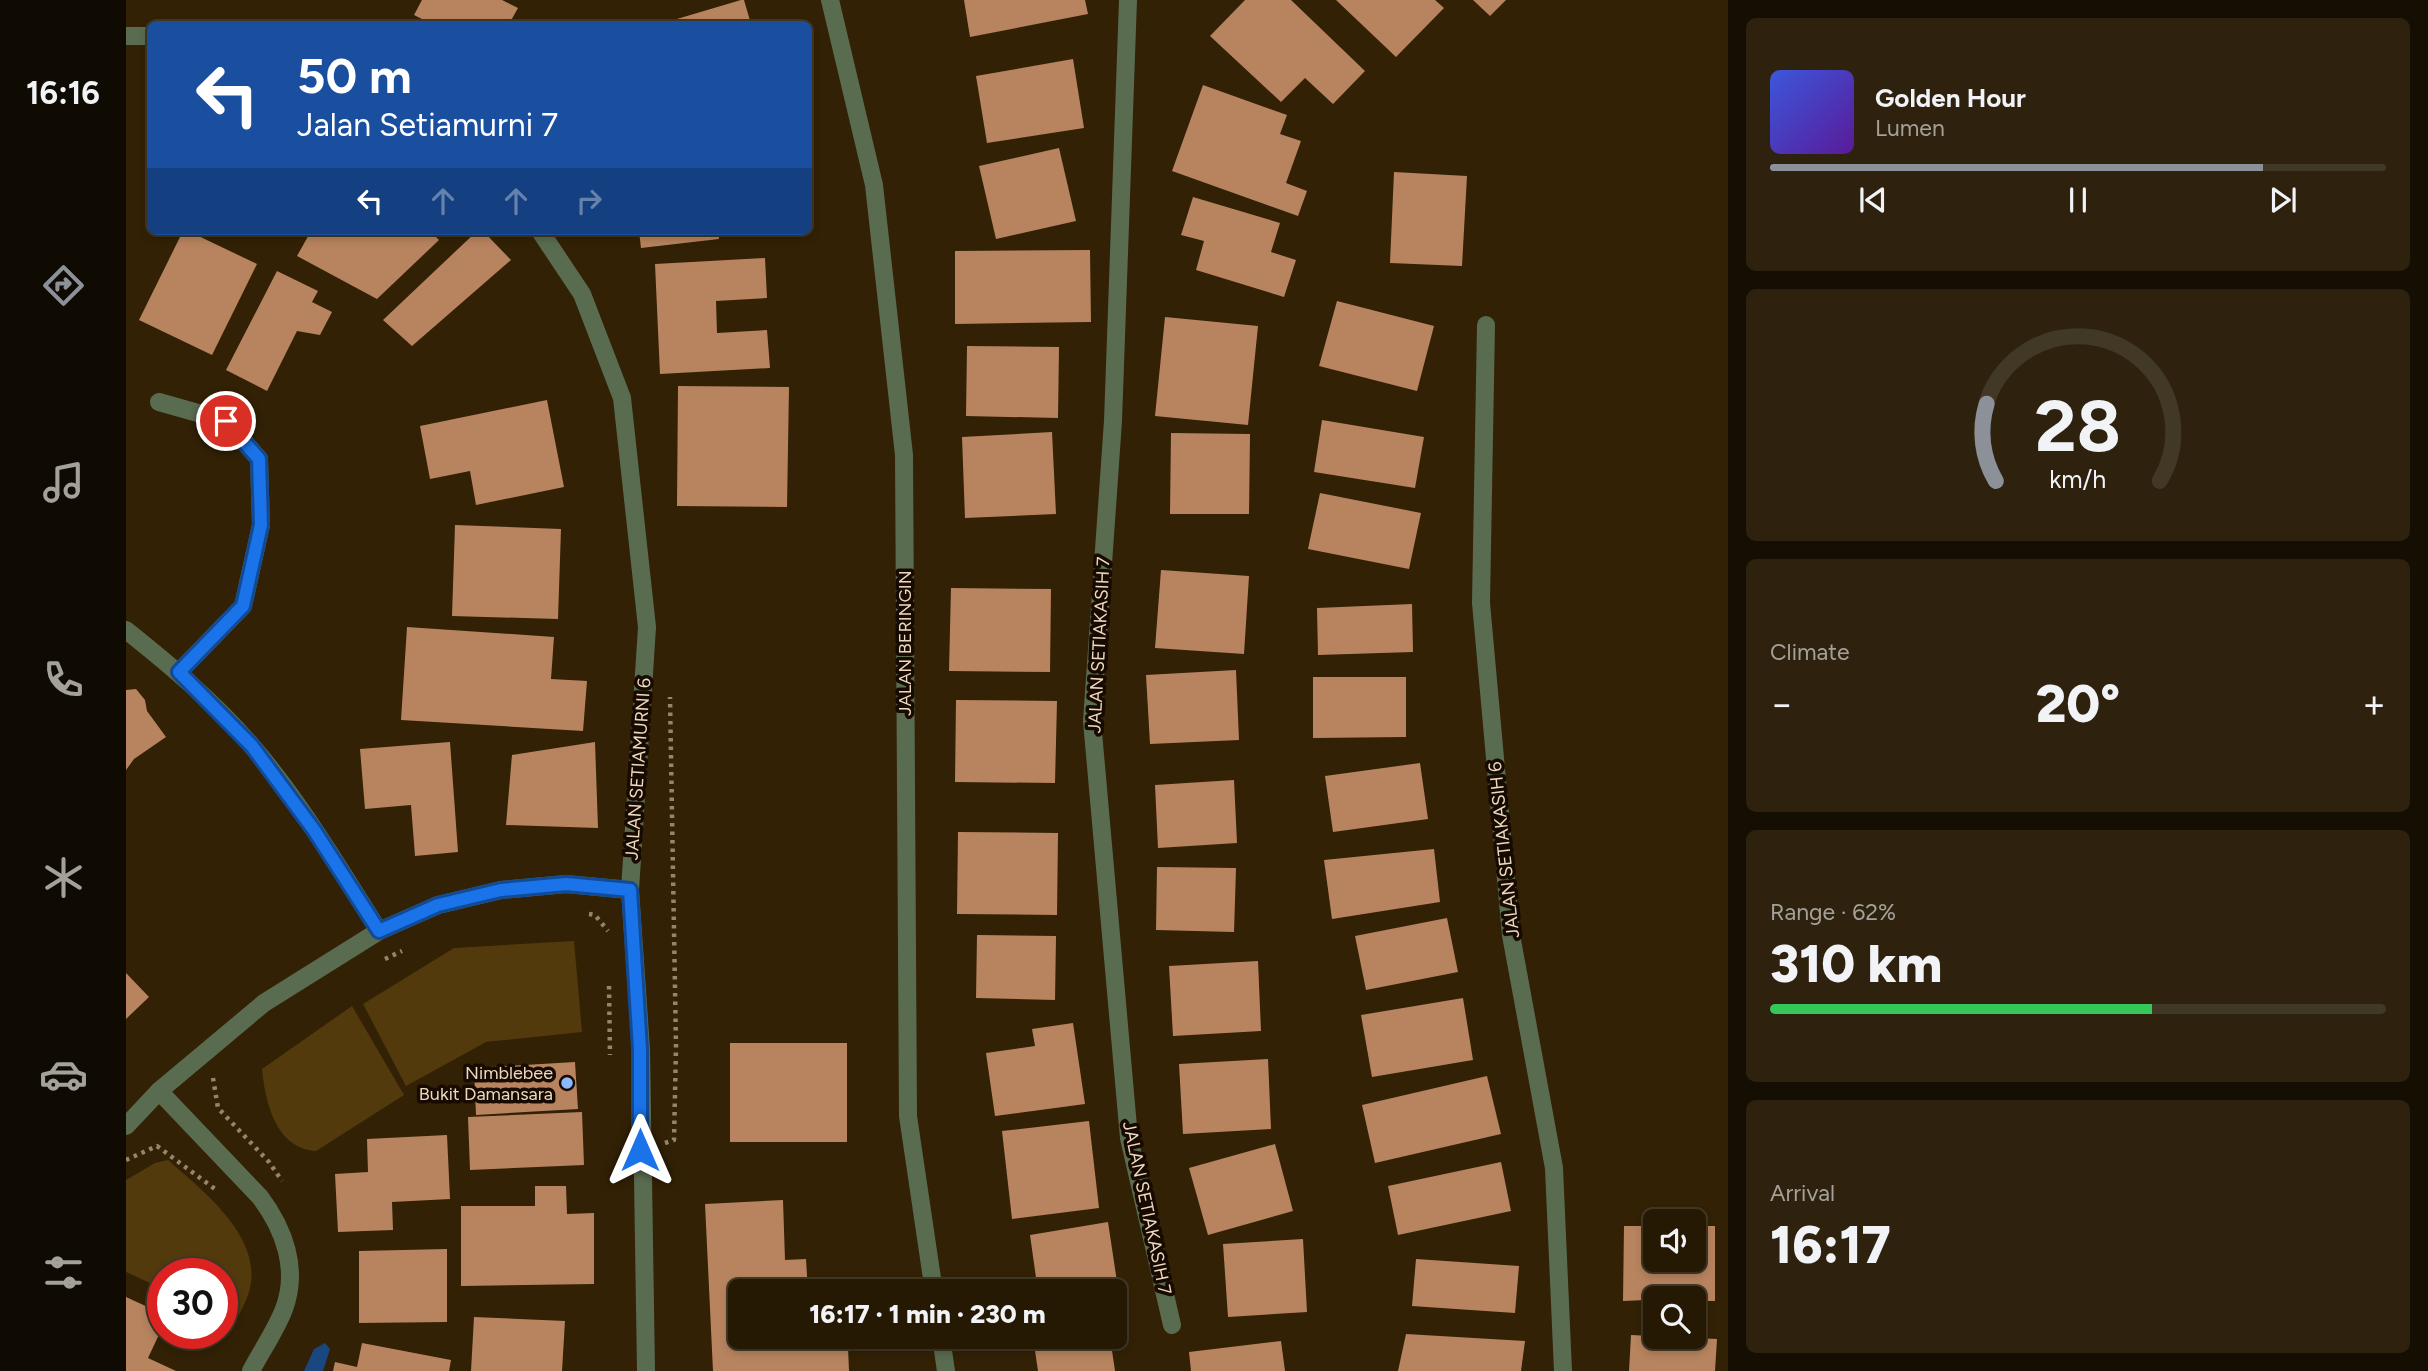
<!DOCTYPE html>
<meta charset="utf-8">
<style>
body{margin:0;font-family:Figtree,sans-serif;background:#2e220e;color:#f1f3f6;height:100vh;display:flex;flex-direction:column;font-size:26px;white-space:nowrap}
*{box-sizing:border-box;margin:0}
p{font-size:23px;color:#a4a09a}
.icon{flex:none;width:38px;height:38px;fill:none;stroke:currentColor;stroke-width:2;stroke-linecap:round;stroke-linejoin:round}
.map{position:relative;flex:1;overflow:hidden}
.drawer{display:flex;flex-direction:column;gap:18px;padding:18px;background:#150e02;width:700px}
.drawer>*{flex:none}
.guide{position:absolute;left:21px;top:21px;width:665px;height:214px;border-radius:10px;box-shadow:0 4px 10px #0003,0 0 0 2px #423826;background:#1a4fa0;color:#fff;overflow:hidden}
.controls{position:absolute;left:1517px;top:1209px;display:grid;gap:14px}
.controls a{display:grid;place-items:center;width:63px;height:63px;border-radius:10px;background:#261904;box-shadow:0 4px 10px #0003,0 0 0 2px #423826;font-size:35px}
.speed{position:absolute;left:21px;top:1258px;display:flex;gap:14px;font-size:35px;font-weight:700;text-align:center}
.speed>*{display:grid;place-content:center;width:91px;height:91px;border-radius:50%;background:#261904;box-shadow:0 4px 10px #0003,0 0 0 2px #423826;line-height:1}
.speed .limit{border:10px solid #d22;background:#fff;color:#111}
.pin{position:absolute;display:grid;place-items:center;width:60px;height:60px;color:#fff;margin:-30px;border:4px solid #fff;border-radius:50%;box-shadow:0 2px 7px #0007}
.me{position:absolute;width:77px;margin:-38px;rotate:0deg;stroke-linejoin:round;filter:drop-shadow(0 0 5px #0008)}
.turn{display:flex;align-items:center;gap:24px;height:147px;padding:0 35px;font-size:32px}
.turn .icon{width:91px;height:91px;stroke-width:2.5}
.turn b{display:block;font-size:49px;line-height:60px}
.lanes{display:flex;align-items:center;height:66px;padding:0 35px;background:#0003;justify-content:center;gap:35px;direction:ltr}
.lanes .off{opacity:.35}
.big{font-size:52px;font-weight:800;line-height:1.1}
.drawer .card{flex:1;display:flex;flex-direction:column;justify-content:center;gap:10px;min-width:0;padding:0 24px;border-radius:10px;background:#2e220e}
.drawer .dial{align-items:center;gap:0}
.dial svg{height:182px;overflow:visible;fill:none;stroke:#423826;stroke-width:7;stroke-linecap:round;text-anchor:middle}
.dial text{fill:#f1f3f6;stroke:none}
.song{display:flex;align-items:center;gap:21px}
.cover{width:84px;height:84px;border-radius:10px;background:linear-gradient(135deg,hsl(230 70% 55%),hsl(270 70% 35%))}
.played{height:7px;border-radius:4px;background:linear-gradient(90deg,#8c9099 80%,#423826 80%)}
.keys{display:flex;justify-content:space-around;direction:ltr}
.heat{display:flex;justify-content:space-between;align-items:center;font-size:38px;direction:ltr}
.charge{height:10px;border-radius:5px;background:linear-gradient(90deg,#34c759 62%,#423826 0)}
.trip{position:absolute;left:602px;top:1279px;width:399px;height:70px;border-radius:10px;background:#261904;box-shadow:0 4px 10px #0003,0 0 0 2px #423826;font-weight:800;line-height:70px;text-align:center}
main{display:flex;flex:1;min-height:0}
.tab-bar{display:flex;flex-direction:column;width:126px;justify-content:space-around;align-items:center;background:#0f0a02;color:#a4a09a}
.tab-bar .icon{width:49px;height:49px}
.tab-bar .selected{color:#8c9099}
.tab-bar b{font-size:32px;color:#f1f3f6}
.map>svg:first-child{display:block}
.green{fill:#533a0d}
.water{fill:#1b4781}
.building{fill:#b8845f}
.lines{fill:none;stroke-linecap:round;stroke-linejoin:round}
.path{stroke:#97856a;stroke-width:4.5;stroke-dasharray:3.5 5;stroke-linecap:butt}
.minor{stroke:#596c50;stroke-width:18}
.route-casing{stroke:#114b97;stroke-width:18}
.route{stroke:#1a73e8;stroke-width:12}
.poi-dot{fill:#8abafc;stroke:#170a00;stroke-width:2.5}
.labels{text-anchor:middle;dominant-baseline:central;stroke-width:7;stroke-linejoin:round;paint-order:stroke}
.street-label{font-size:18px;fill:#ecd9bf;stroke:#170a00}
.poi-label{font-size:18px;fill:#ecd9bf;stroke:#170a00;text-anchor:end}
</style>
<main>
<nav class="tab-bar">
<b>16:16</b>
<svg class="icon selected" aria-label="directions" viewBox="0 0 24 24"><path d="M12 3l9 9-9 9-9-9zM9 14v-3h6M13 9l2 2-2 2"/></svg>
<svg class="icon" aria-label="music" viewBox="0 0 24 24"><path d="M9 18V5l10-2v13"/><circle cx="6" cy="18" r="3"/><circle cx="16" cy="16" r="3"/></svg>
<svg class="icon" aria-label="phone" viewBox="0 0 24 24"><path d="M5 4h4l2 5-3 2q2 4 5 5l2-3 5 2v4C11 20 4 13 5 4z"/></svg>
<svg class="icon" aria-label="climate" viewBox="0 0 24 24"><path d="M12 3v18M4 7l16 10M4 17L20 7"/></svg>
<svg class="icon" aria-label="car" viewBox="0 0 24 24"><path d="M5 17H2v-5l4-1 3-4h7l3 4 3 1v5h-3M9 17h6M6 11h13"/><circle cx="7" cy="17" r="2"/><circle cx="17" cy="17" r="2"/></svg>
<svg class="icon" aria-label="filters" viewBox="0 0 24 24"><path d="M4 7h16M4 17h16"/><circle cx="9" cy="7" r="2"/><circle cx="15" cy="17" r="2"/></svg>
</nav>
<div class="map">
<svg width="1602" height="1371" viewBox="0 0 1602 1371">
<rect width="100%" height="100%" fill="#322105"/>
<g class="green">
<path d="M448,941L456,1032L360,1042L280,1086L237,1004L328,948Z"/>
<path d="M226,1006L278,1095L190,1151C150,1149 139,1102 136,1069Z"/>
<path d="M42,1160C76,1190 136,1236 124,1288C122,1299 114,1312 109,1323L96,1317V1274H37V1289L0,1272V1180L29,1163Z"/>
</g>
<path class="water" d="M199,1343L204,1349L197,1371H178L188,1349Z"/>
<g class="building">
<path d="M296,0H376L392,8L383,24H306L288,15Z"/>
<path d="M618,0L625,24H534L615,0Z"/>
<path d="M838,0H959L962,14L844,37Z"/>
<path d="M1119,0H1165L1239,71L1207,104L1179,78L1155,102L1084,36Z"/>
<path d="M1210,0H1309L1318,8L1270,57Z"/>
<path d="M1347,0H1380L1364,16Z"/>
<path d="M947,59L958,128L861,143L850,76Z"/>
<path d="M1077,85L1161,115L1154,134L1175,141L1160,183L1181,191L1172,216L1046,171Z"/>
<path d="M933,148L950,221L870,239L853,166Z"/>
<path d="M1268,172L1341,176L1336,266L1264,263Z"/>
<path d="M1067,197L1154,223L1145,252L1170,260L1158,297L1070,270L1078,241L1055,235Z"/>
<path d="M57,231H62L131,264L86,355L13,320Z"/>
<path d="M185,231H304L313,240L251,299L171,256Z"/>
<path d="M351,231H357L385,260L286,346L257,320Z"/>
<path d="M513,231H592L593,239L515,248Z"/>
<path d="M964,250L965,322L829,324V251Z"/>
<path d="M639,258L641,298L590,301L591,333L641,330L644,368L534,374L529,264Z"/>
<path d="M151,271L192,291L186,302L206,312L194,335L171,331L141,391L100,370Z"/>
<path d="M1211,301L1308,326L1291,391L1193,366Z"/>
<path d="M1039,317L1132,326L1122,425L1029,416Z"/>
<path d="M841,346L933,347L932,418L840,416Z"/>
<path d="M552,386L663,387L661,507L551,506Z"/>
<path d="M421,400L438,487L350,505L344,471L304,479L294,426Z"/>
<path d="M1196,420L1298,437L1289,488L1188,472Z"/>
<path d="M926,432L930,514L839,518L836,437Z"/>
<path d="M1045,433L1124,434L1123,514H1044Z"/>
<path d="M1194,493L1295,513L1283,569L1182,549Z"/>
<path d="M329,525L435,529L432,619L326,616Z"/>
<path d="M1035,570L1123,576L1118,654L1029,648Z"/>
<path d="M825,588L925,589L924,672L823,671Z"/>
<path d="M1286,604L1287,652L1192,655L1191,608Z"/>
<path d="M281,627L428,637L425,679L461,681L457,731L275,720Z"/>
<path d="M1110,670L1113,740L1024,744L1020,675Z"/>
<path d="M1187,677H1280V737L1187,738Z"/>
<path d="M10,689L19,700L21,711L40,737L8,759L0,770V690Z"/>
<path d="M830,700L931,701L929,783L829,782Z"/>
<path d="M324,742L332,852L289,856L285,805L239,809L234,749Z"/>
<path d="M469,742L472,828L380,825L386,755Z"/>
<path d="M1294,763L1302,819L1207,832L1199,776Z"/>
<path d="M1108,780L1111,843L1032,848L1029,785Z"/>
<path d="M832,832L932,833L931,915L831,914Z"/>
<path d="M1308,849L1314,902L1206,919L1198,860Z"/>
<path d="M1031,867L1110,868L1108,932L1030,930Z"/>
<path d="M1321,918L1332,972L1240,990L1229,936Z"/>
<path d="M851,935L930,936L929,1000L850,998Z"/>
<path d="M1132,961L1135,1031L1047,1036L1043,966Z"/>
<path d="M0,973L23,997L0,1019Z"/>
<path d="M1337,998L1347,1060L1246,1077L1235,1015Z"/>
<path d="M947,1023L959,1104L869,1116L860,1053L909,1046L906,1029Z"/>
<rect x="604" y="1043" width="117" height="99"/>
<path d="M1142,1059L1145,1129L1057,1134L1053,1064Z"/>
<path d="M449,1062L452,1109L350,1115L348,1068Z"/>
<path d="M1361,1076L1375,1134L1249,1163L1236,1105Z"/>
<path d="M456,1112L458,1165L344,1170L342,1117Z"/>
<path d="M963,1121L973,1208L886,1219L876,1131Z"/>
<path d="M321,1135L324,1199L266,1202L267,1230L212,1232L209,1174L242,1172L241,1139Z"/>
<path d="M1149,1144L1167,1211L1082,1235L1063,1168Z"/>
<path d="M1375,1162L1385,1211L1272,1235L1262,1186Z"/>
<path d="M409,1186H440L441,1214L468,1213V1284L335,1286V1206H409Z"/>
<path d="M657,1200L659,1260L680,1259L682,1292H614V1337H684L685,1349L722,1347L723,1371H587L579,1204Z"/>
<path d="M982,1222L993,1295H989V1292H912L904,1235Z"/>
<path d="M1498,1226H1530V1260H1568V1226H1589V1301H1568V1298L1497,1301Z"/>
<path d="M1177,1239L1181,1312L1102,1317L1097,1244Z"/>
<path d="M321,1249V1322L233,1323V1251Z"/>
<path d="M1290,1259L1393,1266L1389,1313L1286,1306Z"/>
<path d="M0,1297L37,1314V1326L22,1358L50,1371H0Z"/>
<path d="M348,1317L439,1321L436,1371H345Z"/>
<path d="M1280,1334L1399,1341L1395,1371H1272Z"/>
<path d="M1505,1335L1591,1339L1589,1371H1503Z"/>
<path d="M907,1337H984L989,1371H912Z"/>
<path d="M1155,1341L1159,1371H1065L1063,1352Z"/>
<path d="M236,1343L325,1360L323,1371H207L209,1362L231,1367Z"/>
</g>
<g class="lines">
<g class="path">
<path d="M463,914L469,915L482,931"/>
<path d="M259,959L276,951"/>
<path d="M483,986L484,1055"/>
<path d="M87,1078L92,1108L143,1162L156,1181"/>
<path d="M539,1143L548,1140L550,1047L544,697"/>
<path d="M0,1160L31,1146L89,1189"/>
</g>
<g class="minor">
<path d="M704,0L748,185L778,455L782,1116L808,1292"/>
<path d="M1002,0L987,421L966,721L1003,1138L1046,1325"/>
<path d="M0,36H24"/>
<path d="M414,231L456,294L496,398L521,627L504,890L515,1049L520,1371"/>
<path d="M1360,325L1355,603L1385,935L1428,1168L1437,1371"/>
<path d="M33,402L100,421L133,459L135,525L117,606L53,672"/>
<path d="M0,630C44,665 88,702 126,746C174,802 213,868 253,931"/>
<path d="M33,1091L134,1197C158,1229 173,1269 158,1309C150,1330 136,1350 125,1371"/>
<path d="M0,1126L33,1091L138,1003L253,931L312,905L375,890L440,884L504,890"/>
<path d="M815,1337L820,1371"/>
</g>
</g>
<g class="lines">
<g class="route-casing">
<path id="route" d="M100,421L133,459L135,525L117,606L53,672L126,746L188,830L253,931L312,905L375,890L440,884L504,890L514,1049V1150"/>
</g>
<use href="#route" class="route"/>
</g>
<circle class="poi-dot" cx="441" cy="1083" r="7"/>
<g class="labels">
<g class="street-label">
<text transform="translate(779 643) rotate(-90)">JALAN BERINGIN</text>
<text transform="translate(973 645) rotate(-87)">JALAN SETIAKASIH 7</text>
<text transform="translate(512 769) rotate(-86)">JALAN SETIAMURNI 6</text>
<text transform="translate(1378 850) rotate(-96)">JALAN SETIAKASIH 6</text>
<text transform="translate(1021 1208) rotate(78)">JALAN SETIAKASIH 7</text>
</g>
<g class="poi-label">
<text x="427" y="1073">Nimblebee<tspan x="427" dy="21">Bukit Damansara</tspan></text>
</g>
</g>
</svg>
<div class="controls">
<a><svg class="icon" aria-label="sound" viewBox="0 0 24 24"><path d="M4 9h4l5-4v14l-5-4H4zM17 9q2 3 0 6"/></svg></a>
<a><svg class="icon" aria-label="search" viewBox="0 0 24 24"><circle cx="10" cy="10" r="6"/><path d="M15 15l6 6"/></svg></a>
</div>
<div class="speed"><div class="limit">30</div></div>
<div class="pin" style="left:100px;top:421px;background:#d93025"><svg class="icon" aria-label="arrive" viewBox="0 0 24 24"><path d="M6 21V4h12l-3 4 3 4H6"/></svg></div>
<svg class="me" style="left:514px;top:1150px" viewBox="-20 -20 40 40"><path d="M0-17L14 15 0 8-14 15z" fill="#1a73e8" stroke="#fff" stroke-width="4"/></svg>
<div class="trip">16:17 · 1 min · 230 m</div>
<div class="guide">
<div class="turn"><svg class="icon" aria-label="left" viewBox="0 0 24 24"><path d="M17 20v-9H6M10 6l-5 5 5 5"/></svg><div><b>50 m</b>Jalan Setiamurni 7</div></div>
<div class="lanes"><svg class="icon" aria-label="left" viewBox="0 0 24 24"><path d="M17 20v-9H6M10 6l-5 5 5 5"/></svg><svg class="icon off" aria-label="ahead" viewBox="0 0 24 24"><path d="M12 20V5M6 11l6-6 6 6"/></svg><svg class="icon off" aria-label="ahead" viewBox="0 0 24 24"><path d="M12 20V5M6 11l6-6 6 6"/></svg><svg class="icon off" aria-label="right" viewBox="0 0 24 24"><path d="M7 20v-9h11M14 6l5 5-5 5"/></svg></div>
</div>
</div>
<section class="drawer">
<div class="card">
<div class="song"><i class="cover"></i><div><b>Golden Hour</b><p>Lumen</p></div></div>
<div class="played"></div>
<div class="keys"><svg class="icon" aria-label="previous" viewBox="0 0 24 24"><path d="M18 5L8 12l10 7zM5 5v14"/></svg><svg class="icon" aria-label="pause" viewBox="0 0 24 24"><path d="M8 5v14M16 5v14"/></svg><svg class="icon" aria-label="next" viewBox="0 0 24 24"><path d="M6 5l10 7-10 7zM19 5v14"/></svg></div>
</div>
<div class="card dial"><svg viewBox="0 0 100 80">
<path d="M14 69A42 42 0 1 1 86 69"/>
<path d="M14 69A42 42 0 0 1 10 35" stroke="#8c9099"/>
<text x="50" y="56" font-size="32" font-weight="700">28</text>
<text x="50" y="72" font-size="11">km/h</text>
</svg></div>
<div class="card"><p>Climate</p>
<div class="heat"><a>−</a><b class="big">20°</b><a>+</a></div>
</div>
<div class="card"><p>Range · 62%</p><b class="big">310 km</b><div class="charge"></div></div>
<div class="card"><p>Arrival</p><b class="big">16:17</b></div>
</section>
</main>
